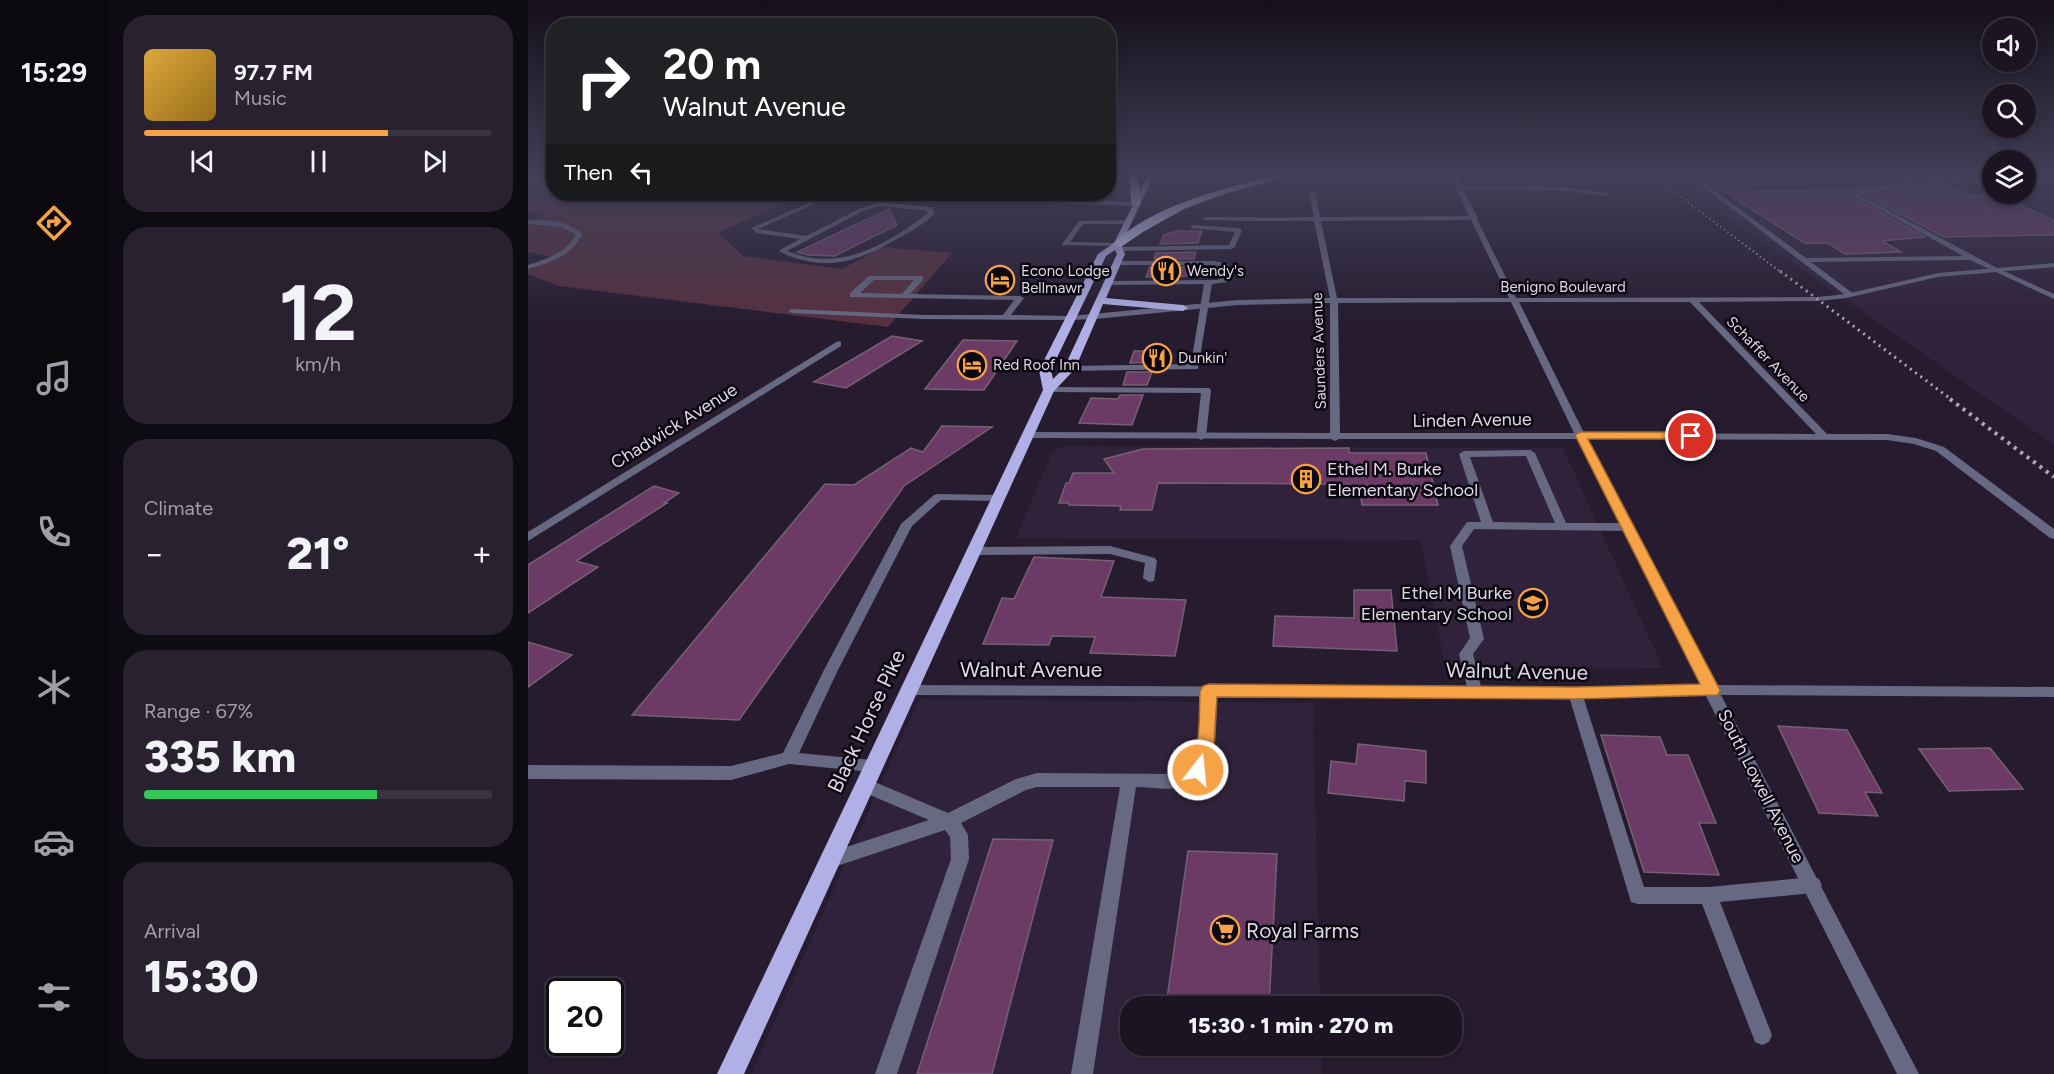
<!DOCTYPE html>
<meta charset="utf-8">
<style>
body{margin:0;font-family:Figtree,sans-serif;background:#292130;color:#f1f3f6;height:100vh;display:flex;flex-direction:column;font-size:22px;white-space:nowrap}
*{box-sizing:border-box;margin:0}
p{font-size:20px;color:#a09ea6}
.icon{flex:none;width:33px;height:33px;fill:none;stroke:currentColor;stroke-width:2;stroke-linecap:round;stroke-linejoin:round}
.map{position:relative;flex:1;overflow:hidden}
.panel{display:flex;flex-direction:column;gap:15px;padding:15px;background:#0f0b13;width:420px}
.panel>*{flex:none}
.top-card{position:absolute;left:18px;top:18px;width:570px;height:183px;border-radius:24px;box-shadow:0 3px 9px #0003,0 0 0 2px #3a3341;background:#202124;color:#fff;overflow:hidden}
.buttons{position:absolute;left:1454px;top:18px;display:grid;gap:12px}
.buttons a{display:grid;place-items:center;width:54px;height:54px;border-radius:50%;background:#1c1423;box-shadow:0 3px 9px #0003,0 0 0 2px #3a3341;font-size:30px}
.speed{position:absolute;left:18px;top:978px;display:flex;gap:12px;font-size:30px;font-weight:700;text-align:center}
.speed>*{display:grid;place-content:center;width:78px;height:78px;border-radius:50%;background:#1c1423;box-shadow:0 3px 9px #0003,0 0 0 2px #3a3341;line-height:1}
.speed .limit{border:3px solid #111;border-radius:9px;background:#fff;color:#111}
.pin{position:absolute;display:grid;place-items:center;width:51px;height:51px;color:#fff;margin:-26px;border:3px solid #fff;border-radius:50%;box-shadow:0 2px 6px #0007}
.me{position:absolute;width:66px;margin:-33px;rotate:16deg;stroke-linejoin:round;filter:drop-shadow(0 0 4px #0008)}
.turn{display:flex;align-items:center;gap:21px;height:126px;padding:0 18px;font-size:27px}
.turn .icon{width:78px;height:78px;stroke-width:2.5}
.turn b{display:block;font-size:42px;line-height:51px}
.then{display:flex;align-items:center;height:57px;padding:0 18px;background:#0003;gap:12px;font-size:22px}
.big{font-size:45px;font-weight:800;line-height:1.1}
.panel .tile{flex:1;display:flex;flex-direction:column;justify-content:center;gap:9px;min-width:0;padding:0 21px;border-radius:24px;background:#292130}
.panel .dial{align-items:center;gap:0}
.dial b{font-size:78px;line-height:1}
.song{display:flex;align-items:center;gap:18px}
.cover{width:72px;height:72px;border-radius:9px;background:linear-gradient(135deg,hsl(40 70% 55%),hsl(40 70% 35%))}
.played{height:6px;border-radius:3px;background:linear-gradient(90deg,#f6a247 70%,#3a3341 70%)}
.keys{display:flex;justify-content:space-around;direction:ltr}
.heat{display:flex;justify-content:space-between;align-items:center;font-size:33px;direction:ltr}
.charge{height:9px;border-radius:4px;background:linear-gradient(90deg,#34c759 67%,#3a3341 0)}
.trip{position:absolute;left:592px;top:996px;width:342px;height:60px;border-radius:24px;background:#1c1423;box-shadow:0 3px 9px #0003,0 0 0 2px #3a3341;font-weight:800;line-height:60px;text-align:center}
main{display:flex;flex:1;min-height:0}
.tabs{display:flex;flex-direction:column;width:108px;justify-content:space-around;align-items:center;background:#0b080e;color:#a09ea6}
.tabs .icon{width:42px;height:42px}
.tabs .selected{color:#f6a247}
.tabs b{font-size:27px;color:#f1f3f6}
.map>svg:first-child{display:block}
.built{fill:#30223b}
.green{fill:#55303f}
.building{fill:#6b3b66;stroke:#766073;stroke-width:1.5}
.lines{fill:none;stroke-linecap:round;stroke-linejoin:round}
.service{fill:#676882;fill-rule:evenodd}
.minor{fill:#676882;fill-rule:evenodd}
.primary{fill:#b0b0e7;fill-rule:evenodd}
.motorway{fill:#cfd0f8;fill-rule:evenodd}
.rail-far2{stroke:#afa8b7;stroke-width:2;stroke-dasharray:1.5 3;stroke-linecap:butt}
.rail-far1{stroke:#afa8b7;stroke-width:3;stroke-dasharray:2 4.5;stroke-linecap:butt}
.rail{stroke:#afa8b7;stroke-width:4;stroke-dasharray:3 5;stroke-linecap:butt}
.route{fill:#f6a247;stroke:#a0692e;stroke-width:1.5}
.labels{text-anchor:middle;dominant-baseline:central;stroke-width:5;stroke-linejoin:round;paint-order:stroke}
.far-poi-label{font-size:15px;fill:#ded8e5;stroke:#0c0811;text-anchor:start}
.far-street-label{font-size:15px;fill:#ded8e5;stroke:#0c0811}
.street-label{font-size:18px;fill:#ded8e5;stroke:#0c0811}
.poi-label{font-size:18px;fill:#ded8e5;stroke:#0c0811;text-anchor:start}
.near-street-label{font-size:21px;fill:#ded8e5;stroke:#0c0811}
.near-poi-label{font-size:21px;fill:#ded8e5;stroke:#0c0811;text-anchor:start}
</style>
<main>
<nav class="tabs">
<b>15:29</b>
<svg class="icon selected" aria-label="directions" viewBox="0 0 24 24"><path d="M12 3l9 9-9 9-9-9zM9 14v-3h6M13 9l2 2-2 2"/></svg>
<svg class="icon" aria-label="music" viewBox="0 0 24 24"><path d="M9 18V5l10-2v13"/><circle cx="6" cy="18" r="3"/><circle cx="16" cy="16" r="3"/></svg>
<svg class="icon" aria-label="phone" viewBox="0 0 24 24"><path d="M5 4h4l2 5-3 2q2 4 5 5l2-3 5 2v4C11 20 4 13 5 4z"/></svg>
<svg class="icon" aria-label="climate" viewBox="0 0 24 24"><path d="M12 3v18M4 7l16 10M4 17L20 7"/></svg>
<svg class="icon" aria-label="car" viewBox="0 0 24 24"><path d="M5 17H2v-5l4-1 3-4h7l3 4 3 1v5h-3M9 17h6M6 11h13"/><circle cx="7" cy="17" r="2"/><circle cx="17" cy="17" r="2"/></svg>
<svg class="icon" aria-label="filters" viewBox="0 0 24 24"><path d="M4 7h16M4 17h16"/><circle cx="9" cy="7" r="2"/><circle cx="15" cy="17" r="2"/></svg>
</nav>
<section class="panel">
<div class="tile">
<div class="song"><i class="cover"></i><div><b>97.7 FM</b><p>Music</p></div></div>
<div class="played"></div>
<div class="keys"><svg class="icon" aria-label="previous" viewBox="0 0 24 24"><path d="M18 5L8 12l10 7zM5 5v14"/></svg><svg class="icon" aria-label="pause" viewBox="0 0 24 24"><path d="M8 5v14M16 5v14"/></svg><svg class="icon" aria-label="next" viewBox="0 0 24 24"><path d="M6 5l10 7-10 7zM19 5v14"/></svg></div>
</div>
<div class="tile dial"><b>12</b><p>km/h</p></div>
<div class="tile"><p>Climate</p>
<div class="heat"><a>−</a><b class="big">21°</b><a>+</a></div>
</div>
<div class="tile"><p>Range · 67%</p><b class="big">335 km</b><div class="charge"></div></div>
<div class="tile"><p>Arrival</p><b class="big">15:30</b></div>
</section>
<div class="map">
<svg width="1526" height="1074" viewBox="0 0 1526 1074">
<rect width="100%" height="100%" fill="#261b2f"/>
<g class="built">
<path d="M1139,175H1261L1433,182L1464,178V194H1497V175H1526V445Z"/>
<path d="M537,446L1035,448L1135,668L917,667L893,540L488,538L524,453L527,449Z"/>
<path d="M391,699L785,703L792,1006H603V1046H793V1074H223Z"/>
</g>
<g class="green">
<path d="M0,175H25L26,194H274L190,233L215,256L314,269L354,247L424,253L360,327L31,286L0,274V266L26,257L0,252V220L15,216L0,212Z"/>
<path d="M784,175H875V182L782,176Z"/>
<path d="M1261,175H1464V178L1433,182Z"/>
</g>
<g class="building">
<path d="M1353,187H1425L1444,196L1468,195L1526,220V235L1416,237L1327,190L1358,189Z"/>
<path d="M1311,190L1397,237L1354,241L1373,252L1317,254L1300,243H1276L1197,192Z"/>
<path d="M361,209L369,225L307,256L279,255L269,252Z"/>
<path d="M648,231H674L670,243L632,244L635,235Z"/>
<path d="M668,252L666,259H626L628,253Z"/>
<path d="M622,267H663L661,276L618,277Z"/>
<path d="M364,336L394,341L318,388L286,382Z"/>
<path d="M435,340L489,341L456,390L397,389Z"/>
<path d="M606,351H633L628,362L602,363Z"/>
<path d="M599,372H624L619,385H595Z"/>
<path d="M592,395H615L604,425L551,423L563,398L590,399Z"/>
<path d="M414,426L464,427L376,486L211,720L104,715L297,484L326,485L383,448L395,452Z"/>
<path d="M821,448V453H898L910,505H834L831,486H820V484L630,483L624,510H592L593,506L541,505V503H531L538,483H541L545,473H586L576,459L615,449Z"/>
<path d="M126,486L151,493L136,503H139L48,561L70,567L0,613V565Z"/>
<path d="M506,557L586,561L573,597L658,600L647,656L562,653L567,637L524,636L521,645L455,644L474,598L486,599Z"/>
<path d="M826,590H863L869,651L745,646L747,616L826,618Z"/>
<path d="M0,642L44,655L0,687Z"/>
<path d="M1250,726L1319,730L1354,793L1337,792L1350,816L1291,813Z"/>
<path d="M1073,735L1132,737L1139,755H1160L1188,823H1171L1191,875L1116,872Z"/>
<path d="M830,744L898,751V783L877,781L876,801L800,793L803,761L828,764Z"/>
<path d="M1462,748L1495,789L1421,791L1391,749Z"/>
<path d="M465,839L525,840L464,1074H389Z"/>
<path d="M660,851L749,854L741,1006H638Z"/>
</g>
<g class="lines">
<g class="service">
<path d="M1170,181H1174L1278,258L1435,256L1312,188L1317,187L1467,267L1526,294V299L1442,260L1283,262L1327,295L1320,297L1170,183Z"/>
<path d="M931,186L1039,187L1081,194L1078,196L1039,191L929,189Z"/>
<path d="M302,194H309L230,229L278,236L333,208L381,194H389L361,203L402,207L405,209L406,214C395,225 381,233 367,240C328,263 295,272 252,252V250L272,239L229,233L223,228ZM352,206L399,211L400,213C358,245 312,273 259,251L337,210Z"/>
<path d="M311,194H328L362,198L359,200Z"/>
<path d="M403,194L608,202L611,204L608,206L457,201Z"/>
<path d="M677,217H729L732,219L729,221L675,220L674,219Z"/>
<path d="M551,221L599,220L602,222L599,224H555L542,242L589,243L591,244V246L535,245L534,244Z"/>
<path d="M665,225L711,228L714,230L707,247L704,249L591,251L588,249L591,247L701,245L707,232L663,228V226Z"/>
<path d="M586,261H686L701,264L699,282L684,284L670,369L538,371V367L541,366L663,364L676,284L582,285L578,283L582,281L689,280L692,279L694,267L686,265H586Z"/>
<path d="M341,276H395V280L382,294L492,296L496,298L483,315L543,316L547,318L543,320L396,319L264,313L260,311L264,309L396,315H475L486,300L322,297V293ZM346,280H386L374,294L332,293Z"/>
<path d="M521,387L681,388L683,390L678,437L673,440L668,437L673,393L518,392L516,390Z"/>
<path d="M1002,450L1007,453L1038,523H1100L1106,527L1100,531L946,529L934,546L956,639L945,654L954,691L952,695L947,696L942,695L940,691L931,654L942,638L922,546L939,522H953L931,454L936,451ZM998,456L1027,523L965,522L942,457Z"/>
<path d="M410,494L470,495L476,498L470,501L413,500L384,526L310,670L271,753L344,760L350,761L352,766L350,771L344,772L261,764L203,780L0,779V765L203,766L255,753L296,670L373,524L406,495Z"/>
<path d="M582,546L627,558L629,561L626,581L621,582L615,578L617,563L582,554L446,555L440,551L446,547Z"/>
<path d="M681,686L686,687L688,691C688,723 695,781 651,788C637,790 622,787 608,787L565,1074H543L592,787H509L498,790L433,823L440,835L441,859L369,1074H347L423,859L422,837L417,830L303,868L297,866L294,860L297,854L401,820L330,790L328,785L330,780L336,778L342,780L420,813L488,779L509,773L650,774C654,772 659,771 662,767C676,753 673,710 674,691L676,687Z"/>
<path d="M1047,688L1052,689L1054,693L1116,887H1180L1285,877L1291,879L1294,885L1291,891L1285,893L1192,902L1244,1035L1241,1042L1234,1045L1227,1042L1174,904H1110L1103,902L1040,693L1042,689Z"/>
</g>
<g class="minor">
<path d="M927,175L932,176V185L950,218L949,219L988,298L1290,297L1318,294L1410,273L1526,263V267L1410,277L1318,298L1290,301L1171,302L1299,434H1359L1388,438L1416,447L1526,529V539L1522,538L1408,451L1386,444L1359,440L1059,439L1188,685L1526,687V697L1193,695L1391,1074H1369L1178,696L1047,698L380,695L375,694L373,690L375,686L380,685L1047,688L1173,685L1049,439H811L807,441L803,439L500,438L495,435L500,432L802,433V303L710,305L567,319L543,320L539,318L543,316L710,300L802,298L786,221H729L726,219L727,218L786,217L781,193L784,191L787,193L792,217L941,216L926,185ZM943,220L981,298H809L793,221ZM983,302L1046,433H812L810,303ZM991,302H1162L1288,434L1056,433Z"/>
<path d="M0,220C19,220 40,220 54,234C45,256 21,263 0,269V265C18,259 39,253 48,234L33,227L0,224Z"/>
<path d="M310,341L313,342V346L0,541V532Z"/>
</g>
<path class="primary" d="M620,175H626L593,245L597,254L578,298L655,305L660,308L655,311L575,304L547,369L526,391L216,1074H189L515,390L511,370L570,254L586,243ZM587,250L589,254L536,368L525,379L523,370L578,256Z"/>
<g class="motorway">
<path d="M602,175H610L613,204L608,207L603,204Z"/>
<path d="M752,175H768L696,194L656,209L615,232L593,247L584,245C621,206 701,186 752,175Z"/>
</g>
<g class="rail-far2">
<path d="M1124,175L1254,273"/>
<path d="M1207,175L1292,182L1464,183"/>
<path d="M1497,183L1526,182"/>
</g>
<path class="rail-far1" d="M1252,271L1424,400"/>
<path class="rail" d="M1422,399L1526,477"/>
</g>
<linearGradient id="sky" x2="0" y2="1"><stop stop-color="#150f1a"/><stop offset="0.54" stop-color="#413f58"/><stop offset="1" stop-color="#413f58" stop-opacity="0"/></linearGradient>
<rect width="1526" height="325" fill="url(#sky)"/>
<path class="route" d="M1052,432H1163L1169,436L1163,439H1060L1192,690L1190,695L1047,699L689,697L685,759L677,776L670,778L664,776L661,770C673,746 671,717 672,691L675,686L681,684L1047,687L1172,684L1047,435Z"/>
<defs>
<g id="restaurant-ring" transform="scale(1.5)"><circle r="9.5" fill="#0c0811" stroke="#f6a247" stroke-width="1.5"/><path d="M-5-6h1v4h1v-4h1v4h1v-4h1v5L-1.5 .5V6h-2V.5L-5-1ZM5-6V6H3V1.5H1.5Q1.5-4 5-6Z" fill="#f6a247"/></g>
<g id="hotel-ring" transform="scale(1.5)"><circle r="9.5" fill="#0c0811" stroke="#f6a247" stroke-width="1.5"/><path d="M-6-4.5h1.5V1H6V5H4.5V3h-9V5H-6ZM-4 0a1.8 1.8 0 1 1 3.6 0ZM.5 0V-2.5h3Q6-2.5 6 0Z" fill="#f6a247"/></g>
<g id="building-ring" transform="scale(1.5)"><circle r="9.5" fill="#0c0811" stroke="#f6a247" stroke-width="1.5"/><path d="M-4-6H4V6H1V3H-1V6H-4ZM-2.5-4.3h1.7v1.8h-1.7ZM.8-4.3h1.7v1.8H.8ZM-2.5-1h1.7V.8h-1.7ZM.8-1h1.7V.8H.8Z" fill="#f6a247"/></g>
<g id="school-ring" transform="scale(1.5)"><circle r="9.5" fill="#0c0811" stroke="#f6a247" stroke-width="1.5"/><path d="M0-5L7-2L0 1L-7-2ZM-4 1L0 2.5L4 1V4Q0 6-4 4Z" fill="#f6a247"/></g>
<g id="supermarket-ring" transform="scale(1.5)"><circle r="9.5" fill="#0c0811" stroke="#f6a247" stroke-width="1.5"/><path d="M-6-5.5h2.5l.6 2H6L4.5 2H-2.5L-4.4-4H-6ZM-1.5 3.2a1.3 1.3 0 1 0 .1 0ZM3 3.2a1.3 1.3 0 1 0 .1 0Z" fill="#f6a247"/></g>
</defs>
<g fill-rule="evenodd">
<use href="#restaurant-ring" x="638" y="271"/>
<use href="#hotel-ring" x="472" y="280"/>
<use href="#restaurant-ring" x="629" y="358"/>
<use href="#hotel-ring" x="444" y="365"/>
<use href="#building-ring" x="778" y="479"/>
<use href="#school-ring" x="1005" y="603"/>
<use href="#supermarket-ring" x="697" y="930"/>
</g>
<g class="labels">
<g class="far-poi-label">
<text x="493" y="271">Econo Lodge<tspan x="493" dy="17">Bellmawr</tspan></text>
<text x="659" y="271">Wendy's</text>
<text x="650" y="358">Dunkin'</text>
<text x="465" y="365">Red Roof Inn</text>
</g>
<g class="far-street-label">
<text x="1035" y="287">Benigno Boulevard</text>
<text transform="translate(791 351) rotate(-92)">Saunders Avenue</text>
<text transform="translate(1240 359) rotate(46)">Schaffer Avenue</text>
</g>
<g class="street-label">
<text transform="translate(944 420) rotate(-1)">Linden Avenue</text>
<text transform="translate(146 426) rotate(-32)">Chadwick Avenue</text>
<text transform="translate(1233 786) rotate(63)">South Lowell Avenue</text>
</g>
<g class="poi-label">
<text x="799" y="469">Ethel M. Burke<tspan x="799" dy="21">Elementary School</tspan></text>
<text x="984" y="593" text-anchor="end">Ethel M Burke<tspan x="984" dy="21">Elementary School</tspan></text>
</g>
<g class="near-street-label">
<text x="503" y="669">Walnut Avenue</text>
<text transform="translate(989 671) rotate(1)">Walnut Avenue</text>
<text transform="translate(338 721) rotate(-65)">Black Horse Pike</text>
</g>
<g class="near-poi-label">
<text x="718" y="930">Royal Farms</text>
</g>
</g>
</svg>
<div class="buttons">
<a><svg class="icon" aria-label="sound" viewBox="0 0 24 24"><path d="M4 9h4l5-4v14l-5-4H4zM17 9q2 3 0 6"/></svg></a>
<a><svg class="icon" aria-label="search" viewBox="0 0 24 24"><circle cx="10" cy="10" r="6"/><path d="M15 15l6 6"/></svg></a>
<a><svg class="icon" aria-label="layers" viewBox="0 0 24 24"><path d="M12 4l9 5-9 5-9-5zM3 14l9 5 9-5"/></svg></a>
</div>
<div class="speed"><div class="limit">20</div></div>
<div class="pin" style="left:1163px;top:436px;background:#d93025"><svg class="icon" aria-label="arrive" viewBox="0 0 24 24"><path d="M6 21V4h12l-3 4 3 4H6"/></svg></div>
<svg class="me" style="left:670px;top:770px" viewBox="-20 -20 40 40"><circle r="17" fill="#f6a247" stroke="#fff" stroke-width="3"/><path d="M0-11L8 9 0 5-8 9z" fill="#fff"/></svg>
<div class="trip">15:30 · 1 min · 270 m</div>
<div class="top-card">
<div class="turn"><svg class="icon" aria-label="right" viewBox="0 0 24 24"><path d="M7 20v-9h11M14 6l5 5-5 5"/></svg><div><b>20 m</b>Walnut Avenue</div></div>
<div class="then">Then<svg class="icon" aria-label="left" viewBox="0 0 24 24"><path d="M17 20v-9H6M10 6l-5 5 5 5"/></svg></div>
</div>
</div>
</main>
